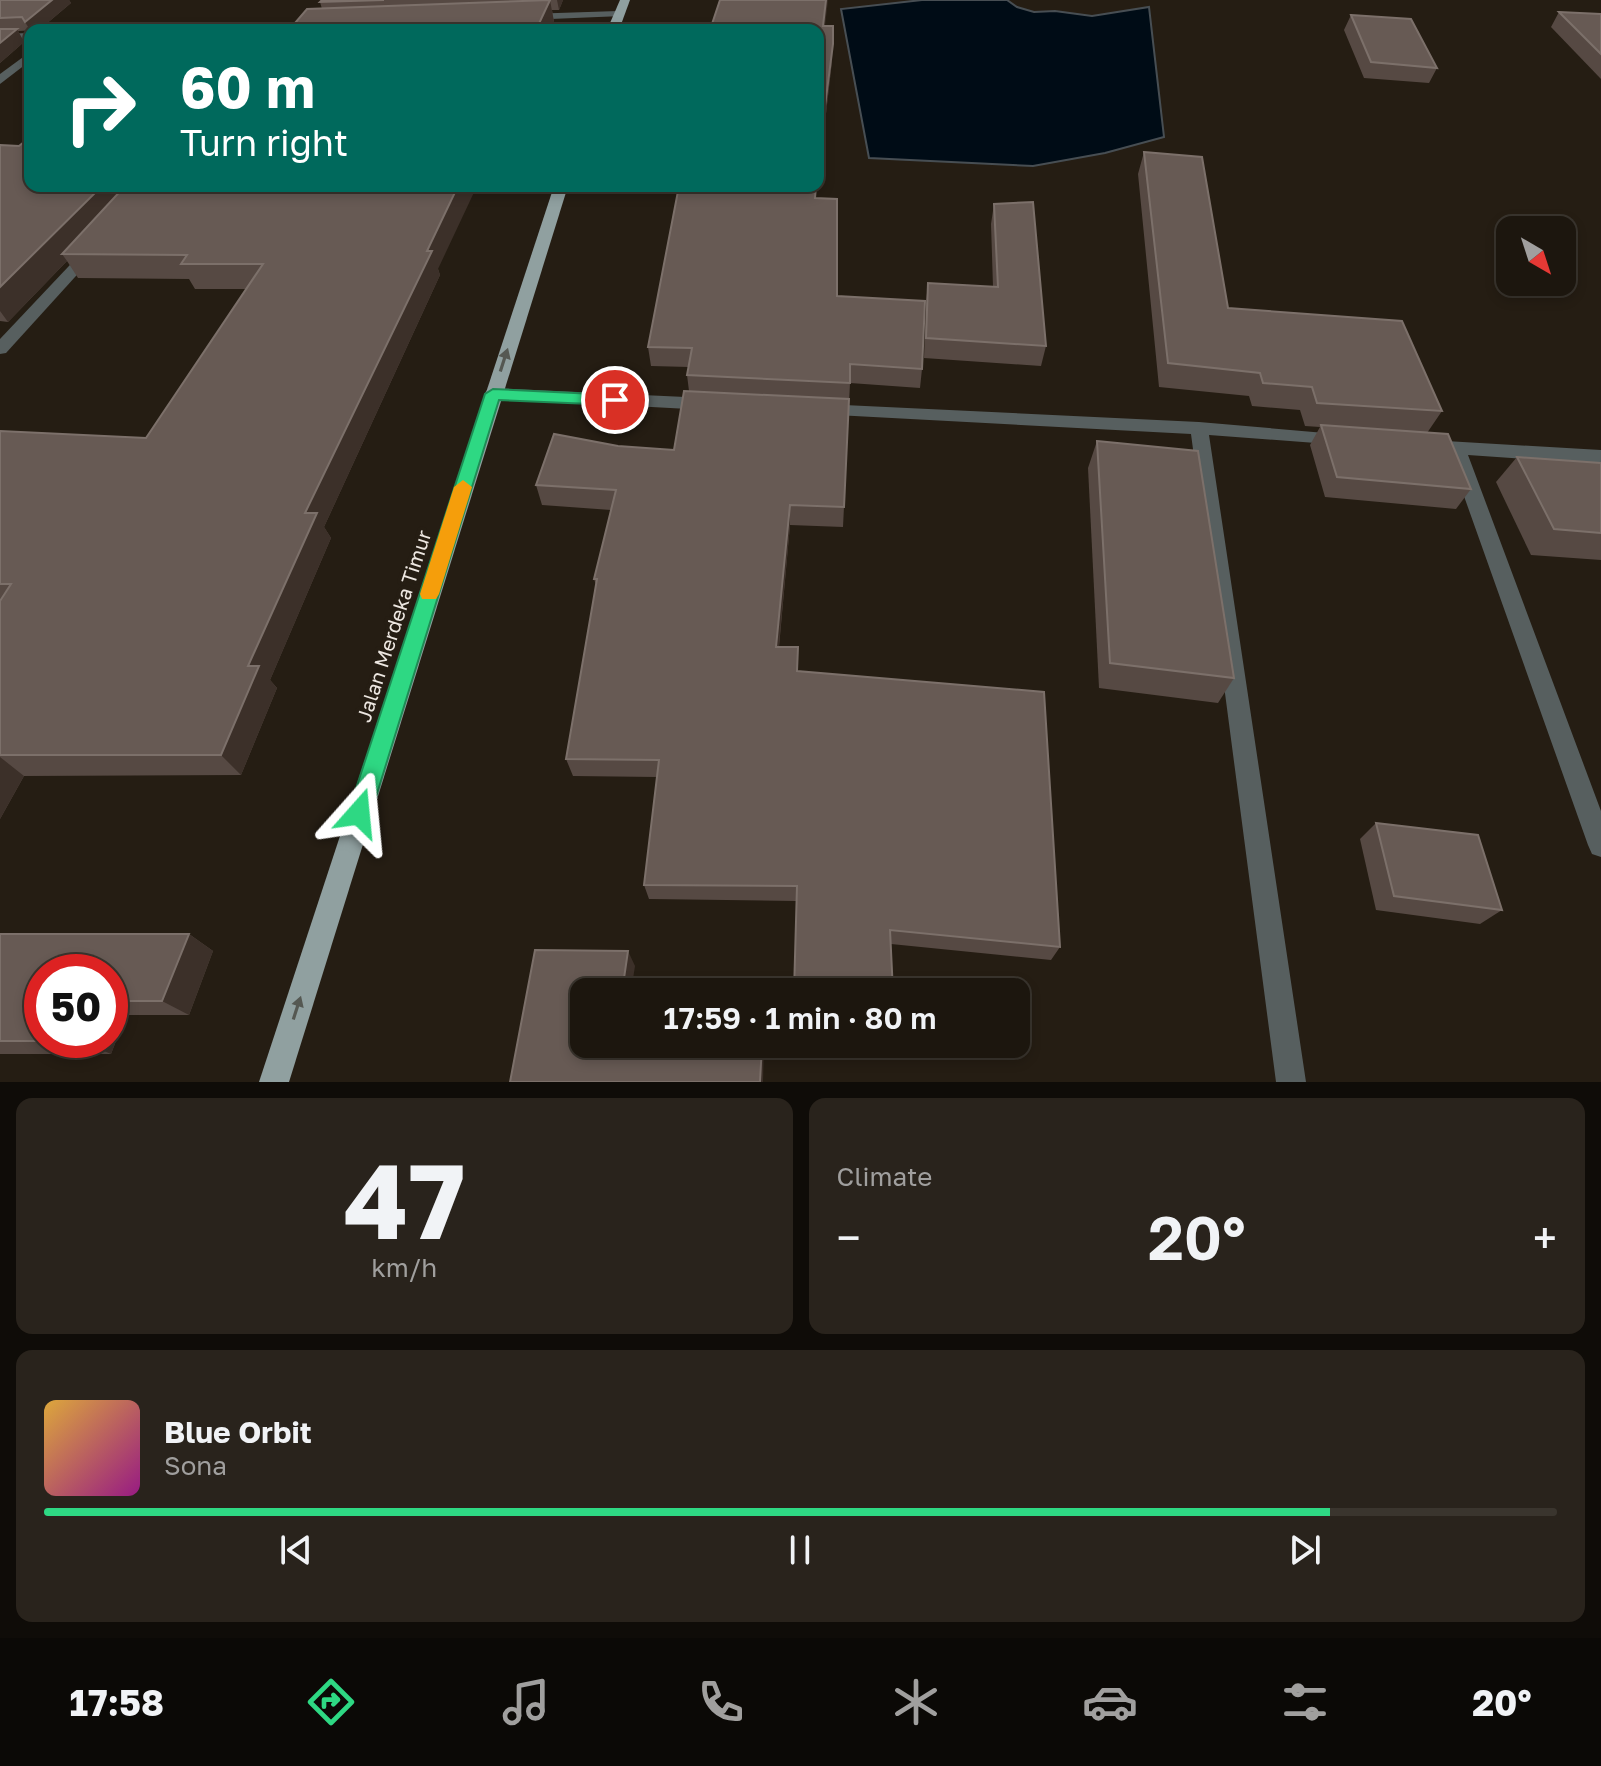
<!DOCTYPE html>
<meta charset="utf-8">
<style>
body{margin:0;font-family:"Golos Text",sans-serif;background:#29231c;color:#f1f3f6;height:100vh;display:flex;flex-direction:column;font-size:30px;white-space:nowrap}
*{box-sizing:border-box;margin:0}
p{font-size:26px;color:#a09f9e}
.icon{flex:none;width:44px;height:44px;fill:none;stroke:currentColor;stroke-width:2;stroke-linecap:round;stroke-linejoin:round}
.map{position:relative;height:1082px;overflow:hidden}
.details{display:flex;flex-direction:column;gap:16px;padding:16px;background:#0f0c08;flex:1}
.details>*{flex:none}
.top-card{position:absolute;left:24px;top:24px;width:800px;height:168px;border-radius:16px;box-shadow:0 4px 12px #0003,0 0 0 2px #3a352e;background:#00695c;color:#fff;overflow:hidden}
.needle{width:52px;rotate:141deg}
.tools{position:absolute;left:1496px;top:216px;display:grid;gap:16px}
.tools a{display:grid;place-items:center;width:80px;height:80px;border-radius:16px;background:#1c160e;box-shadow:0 4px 12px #0003,0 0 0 2px #3a352e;font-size:40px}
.speed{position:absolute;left:24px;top:954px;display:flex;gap:16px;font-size:40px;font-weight:700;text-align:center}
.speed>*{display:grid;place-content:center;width:104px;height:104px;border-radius:50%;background:#1c160e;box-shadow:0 4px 12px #0003,0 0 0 2px #3a352e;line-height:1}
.speed .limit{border:12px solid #d22;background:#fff;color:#111}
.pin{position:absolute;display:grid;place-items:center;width:68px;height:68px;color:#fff;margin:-34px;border:4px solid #fff;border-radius:50%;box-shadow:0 2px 8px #0007}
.me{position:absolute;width:88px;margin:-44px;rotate:18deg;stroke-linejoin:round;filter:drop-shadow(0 0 6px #0008)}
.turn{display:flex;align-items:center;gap:28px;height:168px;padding:0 24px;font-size:36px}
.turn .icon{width:104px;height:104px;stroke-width:2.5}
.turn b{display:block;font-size:56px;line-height:68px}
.big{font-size:60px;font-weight:600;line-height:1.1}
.details .card{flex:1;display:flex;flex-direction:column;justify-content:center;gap:12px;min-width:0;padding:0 28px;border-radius:16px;background:#29231c}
.details .dial{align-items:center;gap:0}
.dial b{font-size:104px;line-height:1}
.song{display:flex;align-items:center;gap:24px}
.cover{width:96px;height:96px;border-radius:12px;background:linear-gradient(135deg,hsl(40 70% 55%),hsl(310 70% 35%))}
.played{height:8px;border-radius:4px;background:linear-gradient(90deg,#2ed883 85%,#3a352e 85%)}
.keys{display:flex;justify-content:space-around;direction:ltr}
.heat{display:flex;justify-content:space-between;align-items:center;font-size:44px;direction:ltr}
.details .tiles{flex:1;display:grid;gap:16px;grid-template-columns:1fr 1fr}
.card:last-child{grid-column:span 2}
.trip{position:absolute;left:570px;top:978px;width:460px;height:80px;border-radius:16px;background:#1c160e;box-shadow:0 4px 12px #0003,0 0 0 2px #3a352e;font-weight:600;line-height:80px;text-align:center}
.menu{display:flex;height:128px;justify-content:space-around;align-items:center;background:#0b0906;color:#a09f9e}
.menu .icon{width:56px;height:56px}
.menu .active{color:#2ed883}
.menu b{font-size:36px;color:#f1f3f6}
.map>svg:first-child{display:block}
.water{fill:#000c16;stroke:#474e53;stroke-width:2}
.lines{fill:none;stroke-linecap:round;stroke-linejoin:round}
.minor{fill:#575f5f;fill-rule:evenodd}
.major{fill:#90a0a0;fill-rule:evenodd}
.wall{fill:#564943;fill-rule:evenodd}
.shaded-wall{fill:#3c3029}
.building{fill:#675a54;stroke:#7c706a;stroke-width:2}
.oneway{fill:#555852}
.route{fill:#2ed883;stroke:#1e8c55;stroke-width:2}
.slow{fill:#f59e0b}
.labels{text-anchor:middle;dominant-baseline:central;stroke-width:8;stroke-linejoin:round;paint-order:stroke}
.street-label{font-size:20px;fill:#ede7e1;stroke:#251d13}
</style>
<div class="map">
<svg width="1601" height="1082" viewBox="0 0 1601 1082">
<rect width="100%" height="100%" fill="#251d13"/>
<path class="water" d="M922,0H1007L1017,7L1034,12L1055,11L1092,16L1149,7L1164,137L1105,153L1033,166L869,158L841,9Z"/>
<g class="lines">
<g class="minor">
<path d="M618,11L623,14L622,16L527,20L522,17L527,14Z"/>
<path d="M323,21V25L319,26L161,30L167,27Z"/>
<path d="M30,33V39L0,40V34Z"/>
<path d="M30,52V61L0,84V74Z"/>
<path d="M90,248L95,249V255L6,353L0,354V339L85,249Z"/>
<path d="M493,388L707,398L716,404L707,410L487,398L484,394L487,390Z"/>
<path d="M823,404L1199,422L1348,435L1351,439L1348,443L1342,445L1209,435L1306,1082H1276L1191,434L817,414L814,410L817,406Z"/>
<path d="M1429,440L1601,450V464L1468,455L1601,811V857L1592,854L1588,845L1449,454L1423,451L1420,446L1423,441Z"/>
</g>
<g class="major">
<path d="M620,0H630L619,30H607Z"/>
<path d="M554,186H568L289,1082H259Z"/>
</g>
</g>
<g class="wall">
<path d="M0,0H69L71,3L39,30L18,31L24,42L0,63Z"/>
<path d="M322,0H563L559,10H552L554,22L550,30H289L322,9L320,2Z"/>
<path d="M1559,12L1601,14V79L1551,27Z"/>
<path d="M1351,15L1437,68L1429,83L1364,78L1344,30Z"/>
<path d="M825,26L832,61L824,131H818V30Z"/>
<path d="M0,145L30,186L438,269L440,275L324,527L331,538L270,680L277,688L241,775L24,776L0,819V431L146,438L246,289H195L189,279L78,278L67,261L8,322L0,321Z"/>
<path d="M1144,152L1228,308L1442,411L1427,433L1471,489L1456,509L1325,497L1310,445L1320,427L1305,426L1300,410L1252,406L1249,396L1159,387L1138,174Z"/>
<path d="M816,198L837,296L922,369L920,388L850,383L843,527L790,525L779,647L798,671L1060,947L1051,960L891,944L796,901L649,899L644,885L657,777L573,776L566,759L596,585L594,579L611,510L542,505L536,485L618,446L674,450L689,391L687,375L689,367L651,366L648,347Z"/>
<path d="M994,204L1046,346L1041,366L924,358L926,303L928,283L993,287L991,224Z"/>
<path d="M1097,441L1234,678L1218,703L1099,688L1088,468Z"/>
<path d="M1517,457L1601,463V560L1531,555L1496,482Z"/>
<path d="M1376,823L1502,910L1480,924L1376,910L1360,839Z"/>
<path d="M0,934H189L213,951L189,1015H126L111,1054H0ZM110,972V1040H42Z"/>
</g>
<g class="shaded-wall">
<path d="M52,0H69L71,3L39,30H30L25,22Z"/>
<path d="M550,0L554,22L550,30H536Z"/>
<path d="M557,0H563L559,10Z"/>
<path d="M826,0H828L823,43V26Z"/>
<path d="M17,29L24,42L0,63V43Z"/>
<path d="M833,44L832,61L824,131V114Z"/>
<path d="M102,186H140L62,254L67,261L8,322L0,311V287Z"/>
<path d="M458,186H477L438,269L440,275L324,527L331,538L270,680L277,688L241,775L221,755L248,666L305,513L427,251Z"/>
<path d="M790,505V525L777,666L776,647Z"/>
<path d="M0,757L24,776L0,819Z"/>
<path d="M189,934L213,951L189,1015L162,1001Z"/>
<path d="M628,951L635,966L631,992H622Z"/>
<path d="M110,1007L126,1015L111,1054L81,1041L110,1040Z"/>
<path d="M762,1044H764L763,1082H760Z"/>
</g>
<g class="building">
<path d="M0,0H52L25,22L22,17L0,18Z"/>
<path d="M322,0H384L320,2Z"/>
<path d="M550,0L536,30H289L307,9Z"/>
<path d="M720,0H826L823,26H833V44L824,114H818V115V30H710Z"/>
<path d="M1559,12L1601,14V54Z"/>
<path d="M1351,15L1411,19L1437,68L1371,62Z"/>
<path d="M0,29H17L0,43Z"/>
<path d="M30,137V186H102L0,287V145L19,146Z"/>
<path d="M1144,152L1202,157L1228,308L1402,321L1442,411L1317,403L1312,387L1263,383L1260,373L1168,363Z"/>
<path d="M125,186H458L427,251H432L305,513H317L248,666H259L221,755H0V601L11,584H0V431L146,438L263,264H181L187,255L62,254Z"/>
<path d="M679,186H816L815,198L837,199V296L925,301L922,369L850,364V383L687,375L692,348L648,347Z"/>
<path d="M1033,202L1046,346L926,338L928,283L998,287L994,204Z"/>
<path d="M684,391L849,399L844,507L790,505L776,647H798L797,671L1044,692L1060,947L890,930L893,992H794L797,886L644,885L659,760L566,759L597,579H594L616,490L536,485L554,434L618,446L674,450Z"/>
<path d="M1321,425L1448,434L1471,489L1337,477Z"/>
<path d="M1097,441L1198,451L1234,678L1110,663Z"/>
<path d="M1517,457L1601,463V533L1554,529Z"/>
<path d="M1376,823L1478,835L1502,910L1394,896Z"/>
<path d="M0,934H189L162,1001H110V972H42V1040L81,1041H0Z"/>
<path d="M535,950L628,951L622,992H584V1044H762L760,1082H510Z"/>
</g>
<defs><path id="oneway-solid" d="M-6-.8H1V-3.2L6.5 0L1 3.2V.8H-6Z" transform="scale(2)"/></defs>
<g class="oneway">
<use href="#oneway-solid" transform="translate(504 360) rotate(-72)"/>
<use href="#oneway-solid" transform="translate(297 1008) rotate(-72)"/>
</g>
<path class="route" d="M493,389L615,395L623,400L615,405L499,400L371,813L367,820L359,823L351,820L348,813L485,394Z"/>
<path class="slow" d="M463,480L472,487L439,594L436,599H422L420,594L454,487Z"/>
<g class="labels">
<g class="street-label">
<text transform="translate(393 626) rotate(-72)">Jalan Merdeka Timur</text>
</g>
</g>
</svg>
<div class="tools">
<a><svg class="needle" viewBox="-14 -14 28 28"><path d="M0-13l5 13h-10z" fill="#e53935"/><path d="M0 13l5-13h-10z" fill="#a09f9e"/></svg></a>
</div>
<div class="speed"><div class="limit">50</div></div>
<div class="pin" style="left:615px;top:400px;background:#d93025"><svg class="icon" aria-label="arrive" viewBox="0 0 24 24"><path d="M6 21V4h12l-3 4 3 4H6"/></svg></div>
<svg class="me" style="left:359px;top:813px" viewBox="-20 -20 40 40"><path d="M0-17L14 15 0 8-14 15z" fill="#2ed883" stroke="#fff" stroke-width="4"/></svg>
<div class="trip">17:59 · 1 min · 80 m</div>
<div class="top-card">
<div class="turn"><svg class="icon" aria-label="right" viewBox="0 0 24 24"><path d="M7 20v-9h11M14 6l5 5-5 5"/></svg><div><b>60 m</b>Turn right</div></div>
</div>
</div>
<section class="details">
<div class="tiles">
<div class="card dial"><b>47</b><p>km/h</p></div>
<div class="card"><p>Climate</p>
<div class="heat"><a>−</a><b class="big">20°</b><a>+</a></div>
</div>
<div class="card">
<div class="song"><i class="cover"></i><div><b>Blue Orbit</b><p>Sona</p></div></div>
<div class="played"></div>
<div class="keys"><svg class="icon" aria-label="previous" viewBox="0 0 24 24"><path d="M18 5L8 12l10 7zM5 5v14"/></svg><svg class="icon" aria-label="pause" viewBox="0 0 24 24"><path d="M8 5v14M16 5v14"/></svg><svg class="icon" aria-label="next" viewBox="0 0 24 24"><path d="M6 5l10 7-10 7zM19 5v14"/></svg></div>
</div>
</div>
</section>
<nav class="menu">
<b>17:58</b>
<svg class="icon active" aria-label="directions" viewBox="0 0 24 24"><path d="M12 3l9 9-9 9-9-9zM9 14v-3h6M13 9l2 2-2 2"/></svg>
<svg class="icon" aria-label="music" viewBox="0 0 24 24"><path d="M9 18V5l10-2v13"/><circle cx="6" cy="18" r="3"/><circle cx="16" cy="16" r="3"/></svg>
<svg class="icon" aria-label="phone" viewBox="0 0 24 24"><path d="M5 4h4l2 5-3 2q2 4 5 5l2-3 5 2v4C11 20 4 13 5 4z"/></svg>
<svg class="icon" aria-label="climate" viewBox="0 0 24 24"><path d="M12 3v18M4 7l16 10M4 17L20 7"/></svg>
<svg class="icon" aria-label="car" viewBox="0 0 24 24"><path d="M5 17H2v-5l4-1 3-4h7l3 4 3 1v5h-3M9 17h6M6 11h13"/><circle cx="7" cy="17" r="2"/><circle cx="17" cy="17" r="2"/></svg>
<svg class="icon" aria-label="filters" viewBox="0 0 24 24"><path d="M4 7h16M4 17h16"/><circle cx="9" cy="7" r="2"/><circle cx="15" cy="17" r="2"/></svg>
<b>20°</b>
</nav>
